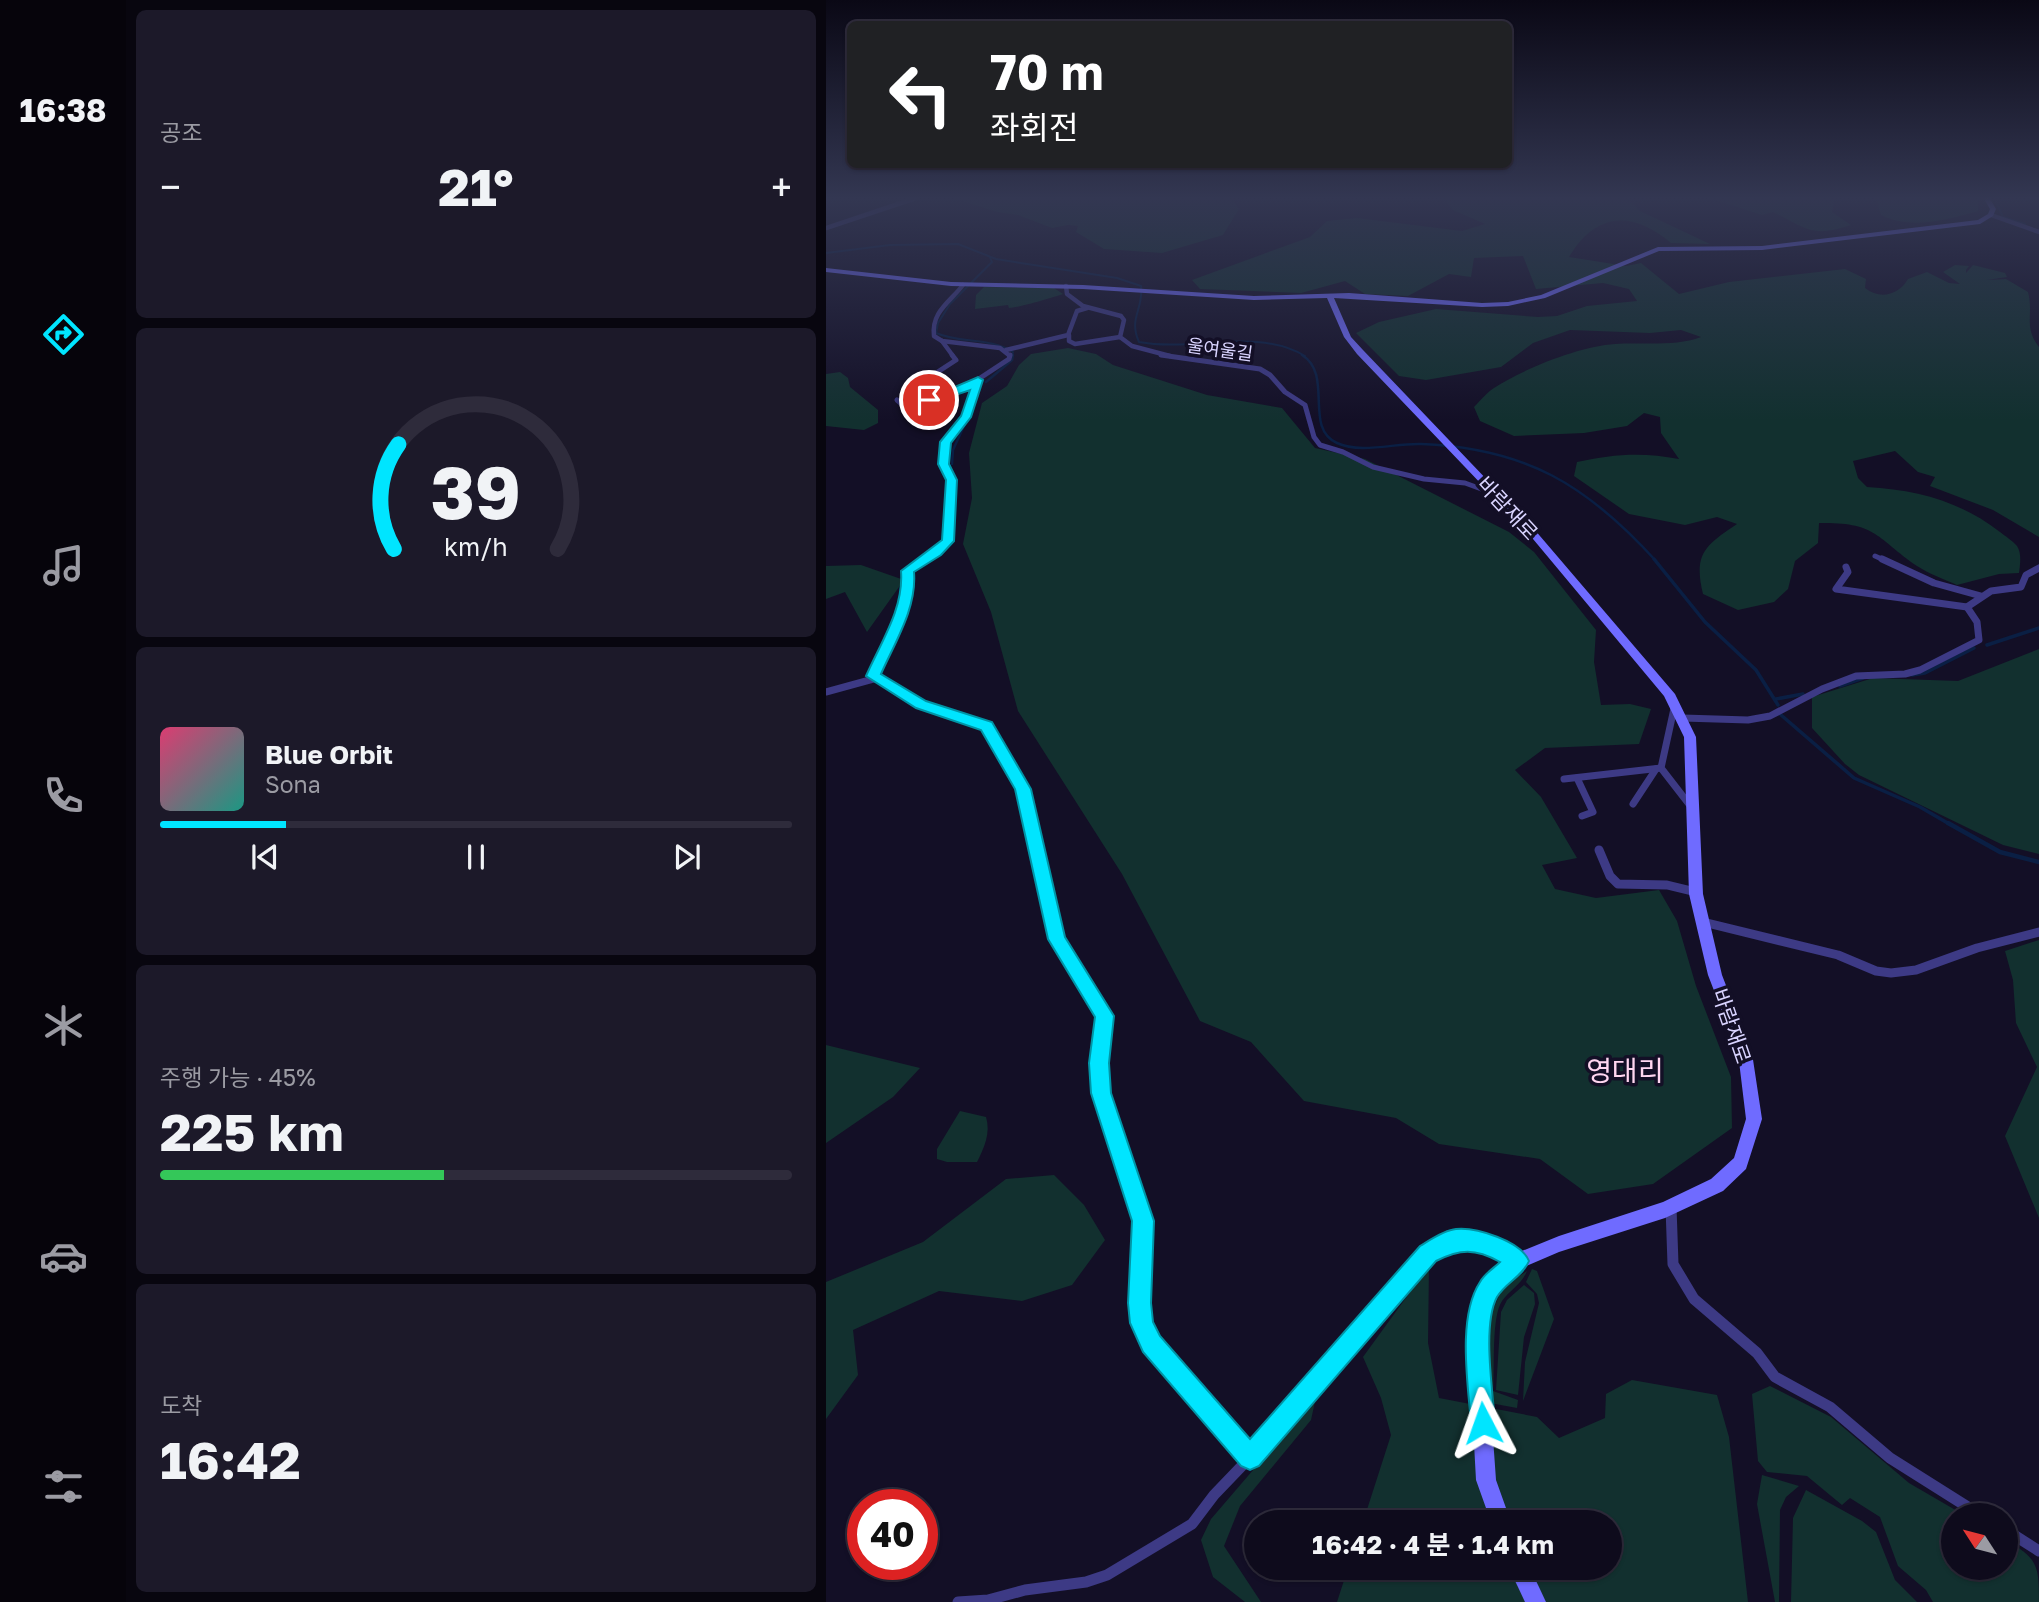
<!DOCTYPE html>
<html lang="ko">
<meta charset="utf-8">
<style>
body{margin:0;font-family:"Golos Text","Noto Sans KR",sans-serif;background:#1c1929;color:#f1f3f6;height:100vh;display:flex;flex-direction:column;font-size:26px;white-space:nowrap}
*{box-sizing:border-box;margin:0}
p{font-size:23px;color:#9b9ba3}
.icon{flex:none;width:38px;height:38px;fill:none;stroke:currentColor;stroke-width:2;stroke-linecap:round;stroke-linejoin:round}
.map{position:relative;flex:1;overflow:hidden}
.drawer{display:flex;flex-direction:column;gap:10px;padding:10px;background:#08060f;width:700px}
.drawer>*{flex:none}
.banner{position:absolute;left:21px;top:21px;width:665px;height:147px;border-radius:10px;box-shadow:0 2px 5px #0004,0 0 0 2px #2e2b3b;background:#202124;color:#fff;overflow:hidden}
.needle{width:46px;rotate:306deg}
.buttons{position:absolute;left:1115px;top:1503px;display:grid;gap:14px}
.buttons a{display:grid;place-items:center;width:77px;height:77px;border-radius:50%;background:#0e0b1c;box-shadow:0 2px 5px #0004,0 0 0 2px #2e2b3b;font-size:35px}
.speed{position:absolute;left:21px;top:1489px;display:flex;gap:14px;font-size:35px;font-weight:700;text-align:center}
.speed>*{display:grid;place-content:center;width:91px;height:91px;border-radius:50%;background:#0e0b1c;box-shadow:0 2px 5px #0004,0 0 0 2px #2e2b3b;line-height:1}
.speed .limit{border:10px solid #d22;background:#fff;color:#111}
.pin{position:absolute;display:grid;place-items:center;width:60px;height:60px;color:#fff;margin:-30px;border:4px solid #fff;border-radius:50%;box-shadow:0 2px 7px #0007}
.me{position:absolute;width:77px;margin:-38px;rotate:356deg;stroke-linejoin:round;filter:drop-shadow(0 0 5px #0008)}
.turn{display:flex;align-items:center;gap:24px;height:147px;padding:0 28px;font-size:32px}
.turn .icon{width:91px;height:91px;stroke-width:2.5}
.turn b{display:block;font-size:49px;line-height:60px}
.big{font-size:52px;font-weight:700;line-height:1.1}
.drawer .tile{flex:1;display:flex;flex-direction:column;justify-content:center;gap:10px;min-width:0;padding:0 24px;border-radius:10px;background:#1c1929}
.drawer .dial{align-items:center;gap:0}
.dial svg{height:182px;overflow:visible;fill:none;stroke:#2e2b3b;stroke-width:7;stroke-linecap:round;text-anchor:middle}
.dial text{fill:#f1f3f6;stroke:none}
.song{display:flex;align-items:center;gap:21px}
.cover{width:84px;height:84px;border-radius:10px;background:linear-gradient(135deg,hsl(340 70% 55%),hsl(170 70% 35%))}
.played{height:7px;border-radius:4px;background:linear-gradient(90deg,#00e5ff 20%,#2e2b3b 20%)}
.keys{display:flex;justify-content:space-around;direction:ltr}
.heat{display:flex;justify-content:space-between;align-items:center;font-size:38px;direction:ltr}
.charge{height:10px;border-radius:5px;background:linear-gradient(90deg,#34c759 45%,#2e2b3b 0)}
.trip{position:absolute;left:418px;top:1510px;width:378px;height:70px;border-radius:35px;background:#0e0b1c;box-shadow:0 2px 5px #0004,0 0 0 2px #2e2b3b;font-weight:700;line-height:70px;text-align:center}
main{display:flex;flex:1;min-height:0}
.tab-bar{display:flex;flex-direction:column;width:126px;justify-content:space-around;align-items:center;background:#06040b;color:#9b9ba3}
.tab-bar .icon{width:49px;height:49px}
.tab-bar .selected{color:#00e5ff}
.tab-bar b{font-size:32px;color:#f1f3f6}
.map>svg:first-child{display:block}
.green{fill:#12302f}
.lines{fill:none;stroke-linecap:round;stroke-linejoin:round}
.stream-far3{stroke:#0a1f44;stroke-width:2}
.stream-far2{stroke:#0a1f44;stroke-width:2.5}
.stream-far1{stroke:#0a1f44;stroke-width:3.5}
.stream{stroke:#0a1f44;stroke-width:4.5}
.street-far4{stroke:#3d3a85;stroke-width:4.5}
.street-far3{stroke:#3d3a85;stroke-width:5}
.street-far2{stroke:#3d3a85;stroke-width:7}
.street-far1{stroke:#3d3a85;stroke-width:9}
.street{stroke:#3d3a85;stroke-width:11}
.secondary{fill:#6f6bff;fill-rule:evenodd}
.route{fill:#00e5ff;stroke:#0095a6;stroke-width:2}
.labels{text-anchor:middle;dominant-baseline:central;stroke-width:7;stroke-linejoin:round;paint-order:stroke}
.far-street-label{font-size:18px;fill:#d9d4ff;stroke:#130f26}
.street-label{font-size:21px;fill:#d9d4ff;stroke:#130f26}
.near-quarter-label{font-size:28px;fill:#ffd6f0;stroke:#130f26}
</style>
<main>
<nav class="tab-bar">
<b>16:38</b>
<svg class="icon selected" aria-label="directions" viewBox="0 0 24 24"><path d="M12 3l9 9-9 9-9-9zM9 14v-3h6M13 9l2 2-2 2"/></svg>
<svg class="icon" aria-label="music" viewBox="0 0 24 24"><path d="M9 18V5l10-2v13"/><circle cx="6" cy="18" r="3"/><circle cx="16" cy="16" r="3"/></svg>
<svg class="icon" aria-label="phone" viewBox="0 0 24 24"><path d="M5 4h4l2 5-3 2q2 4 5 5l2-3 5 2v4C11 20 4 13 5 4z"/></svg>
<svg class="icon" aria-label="climate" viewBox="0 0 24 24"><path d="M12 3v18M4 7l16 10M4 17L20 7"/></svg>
<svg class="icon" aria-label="car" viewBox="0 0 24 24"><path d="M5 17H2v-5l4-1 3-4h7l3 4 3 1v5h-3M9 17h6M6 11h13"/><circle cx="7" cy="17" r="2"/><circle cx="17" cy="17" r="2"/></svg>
<svg class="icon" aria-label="filters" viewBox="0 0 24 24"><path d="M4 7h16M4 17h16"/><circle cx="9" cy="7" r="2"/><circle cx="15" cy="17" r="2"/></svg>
</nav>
<section class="drawer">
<div class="tile"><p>공조</p>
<div class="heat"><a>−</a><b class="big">21°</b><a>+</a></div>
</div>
<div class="tile dial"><svg viewBox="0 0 100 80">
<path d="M14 69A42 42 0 1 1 86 69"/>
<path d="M14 69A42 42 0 0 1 16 23" stroke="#00e5ff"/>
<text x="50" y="56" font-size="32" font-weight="700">39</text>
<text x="50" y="72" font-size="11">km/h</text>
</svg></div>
<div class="tile">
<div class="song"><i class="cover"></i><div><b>Blue Orbit</b><p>Sona</p></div></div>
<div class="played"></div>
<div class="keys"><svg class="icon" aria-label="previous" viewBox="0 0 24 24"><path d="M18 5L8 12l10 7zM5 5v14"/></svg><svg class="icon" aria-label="pause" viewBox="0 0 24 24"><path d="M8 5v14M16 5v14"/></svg><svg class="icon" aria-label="next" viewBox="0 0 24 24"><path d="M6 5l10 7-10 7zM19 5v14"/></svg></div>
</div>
<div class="tile"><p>주행 가능 · 45%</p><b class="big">225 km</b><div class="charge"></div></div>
<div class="tile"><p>도착</p><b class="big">16:42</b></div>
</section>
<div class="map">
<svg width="1213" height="1602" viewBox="0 0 1213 1602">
<rect width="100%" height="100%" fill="#130f26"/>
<g class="green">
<path d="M124,197H411L406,198L413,209L397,235L336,253L278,249L250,232L252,226L242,225L226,228L192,215L171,212Z"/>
<path d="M616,197L802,198L814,211L884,244L845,243C806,210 770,212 743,257L800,266L815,263L853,294L903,282L1019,269L1040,279L1039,288C1054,300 1073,295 1082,279L1101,272L1123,283L1134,284L1117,272L1129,265L1143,266L1140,270V273L1147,265L1179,273L1181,277L1161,280L1180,279L1202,292C1208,315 1197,326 1213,347V537L1167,510L1104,486L1109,477L1092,472L1069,451L1027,461L1032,478L1041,487C1091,490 1134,501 1174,532C1179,536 1187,541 1191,546C1196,554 1194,564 1193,573L1173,574L1131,585C1118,579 1103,574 1091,566C1049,537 1051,522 993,523L992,543L969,561L962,589L948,602L912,610L877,594C867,553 880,545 911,524L891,517L859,525L803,514L748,476L751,462C787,454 817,452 853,459L835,433L834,417L818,413L801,426L758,433L688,436L654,421L648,407C654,401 660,393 668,388C697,369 754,346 789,344C817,342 849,347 875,337L855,330L824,333L744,330L707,343L675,367L600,380L573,376L530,333L553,322L610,309L712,317L731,316L761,306L811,301L803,289L777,283L710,289L697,256L648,258L645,277L623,274L582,296L539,294L519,281L475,293L374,289L366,280L484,237L501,221L531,218L636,231L659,224L627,210Z"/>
<path d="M880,197H1009L1006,212L1025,225C986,238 981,229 947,212L936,215Z"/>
<path d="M1050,197H1150L1152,199V211C1120,220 1085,230 1055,215Z"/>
<path d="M158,287L228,288L237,294C225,298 195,307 183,308L182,305L149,309L150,295Z"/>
<path d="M242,348L270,354L287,365L381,395L456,408L489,448L539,459L683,532L708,552L770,630L768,662L775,705L804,704L825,709L813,744L719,748L689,770L715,797L751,858L716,865L729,889L770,898L833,890L851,921L870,986L905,1077L906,1128L827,1184L762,1194L714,1159L613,1144L570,1118L478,1101L425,1042L374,1021L296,874L192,711L165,612L137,544L146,498L143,453L156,403L181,386L193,365L205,354Z"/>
<path d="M14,372L22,378L24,387L52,410V423L38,430L0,426V374Z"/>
<path d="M35,565L78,580L41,632L19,592L0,599V566Z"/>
<path d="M1213,649V854L1177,845L1033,775L1019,764L986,728V697L1047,678L1132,681Z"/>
<path d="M1213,940V1218L1179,1136L1211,1067L1190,1023L1187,980L1179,951Z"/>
<path d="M0,1045L94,1068L67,1097L0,1143Z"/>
<path d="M134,1111L160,1117C165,1133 158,1148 151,1162H121L111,1159V1149Z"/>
<path d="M228,1175L258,1205L279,1240L246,1285L196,1301L113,1291L27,1330L32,1375L0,1419V1282L97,1242L180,1179Z"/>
<path d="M603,1266L602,1343L613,1398L711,1417L733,1438L779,1418L780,1394L806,1380L891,1395L903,1437L922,1602H511L522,1568H784V1522H537L565,1435L555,1398L537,1357Z"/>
<path d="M706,1269L711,1271L728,1319L697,1401L699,1362L713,1303L711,1294L700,1282Z"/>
<path d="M701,1271C696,1284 684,1290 676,1301C665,1317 669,1370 667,1391L692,1400L691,1408L664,1403L662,1322L677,1286Z"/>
<path d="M698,1285L708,1293L709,1304L698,1337L692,1395L670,1390L675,1312L681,1300Z"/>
<path d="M944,1386L1005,1417L1083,1483L1138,1515L1127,1516V1568H1180V1540C1212,1559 1213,1565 1213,1602H1107L1100,1590L1072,1566L1054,1517L1024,1498L1016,1505L981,1476L941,1472L932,1461L926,1394Z"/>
<path d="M490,1397L485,1420L414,1506L398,1546L435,1602H419L387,1577L375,1540L385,1519Z"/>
<path d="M936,1475L973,1486L960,1497L954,1510L953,1602H949L931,1504Z"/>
<path d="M980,1490L1036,1521L1050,1532L1069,1580L1091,1602H965L967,1518Z"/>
</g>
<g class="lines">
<g class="stream-far3">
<path d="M1168,197L1177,217L1199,224"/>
<path d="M0,253L64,245L132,244L170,259L291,278L315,286C318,309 302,318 313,342C368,352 430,327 479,356"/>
<path d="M164,257L166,262L124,304L112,323L110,333C135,344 163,337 187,352L186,356"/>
</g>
<g class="stream-far2">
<path d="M476,355C508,375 477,428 511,443C535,454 569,443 595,444C700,448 761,485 830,561"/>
<path d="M160,382L186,360L187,355"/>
<path d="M126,464L127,450L152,395"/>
</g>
<g class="stream-far1">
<path d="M828,559L879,622L930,670L952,705"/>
<path d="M1161,645L1213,628"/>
<path d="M1086,675L1099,673L1148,648"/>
<path d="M1014,686L1037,678"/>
<path d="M950,699L977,694"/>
<path d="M955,715L1028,778L1094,807L1125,825"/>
</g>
<path class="stream" d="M1122,823L1174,852L1213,862"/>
<g class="street-far4">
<path d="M1205,197L1213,198"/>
<path d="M1165,215L1213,232"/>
<path d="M0,228L90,198"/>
<path d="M137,285C124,302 105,312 108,336L116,341L174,348L184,356"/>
<path d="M240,286L241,294L257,306L295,316L298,320L294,337L306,346L344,356"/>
<path d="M243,335V341L249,344L294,337"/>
<path d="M116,341L127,356"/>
<path d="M180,350L242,335L251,311L261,308"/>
</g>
<g class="street-far3">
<path d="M335,355L434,369L444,375L459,392L479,405L488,437L494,445L517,452L547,467L598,479L639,483L669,494"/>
<path d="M107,375L130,360L126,355"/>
<path d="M71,400L79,407L139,388L183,359L184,355"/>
<path d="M1049,556L1060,561"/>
<path d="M97,561L122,541L126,480L118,464L119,442L140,417L152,380"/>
</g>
<g class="street-far2">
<path d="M100,559L82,571L75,612L47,676L95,704L161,726L197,789L205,825"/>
<path d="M1056,559L1108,583L1155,596"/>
<path d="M1020,567L1022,572L1010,589L1141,607"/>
<path d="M0,692L51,678"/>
<path d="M849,704L835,768L866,808"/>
<path d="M857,718L922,720L944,716L996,689L1030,676L1079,674L1094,670L1153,640L1151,622L1141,607L1165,591L1195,587L1200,575L1213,568"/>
<path d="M751,778L767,812L756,816"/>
<path d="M738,779L835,768"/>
<path d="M807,804L830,769"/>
</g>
<g class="street-far1">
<path d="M205,823L231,939L279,1016L273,1063L275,1092L299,1165"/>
<path d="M773,850L784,876L792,884L841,885L870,892"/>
<path d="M877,922L1012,955L1050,971L1065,973L1090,970L1151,948L1213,932"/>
</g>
<g class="street">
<path d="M298,1163L317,1221L313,1303L316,1323L325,1344L424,1458"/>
<path d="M845,1207L847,1264L868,1299L931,1353L949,1377L1004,1407L1064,1458L1156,1516"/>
<path d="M1180,1530L1213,1551"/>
<path d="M132,1602L162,1600L199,1590L260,1582L281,1575L366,1524L388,1495L435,1446L602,1253C635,1235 661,1243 692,1261"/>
</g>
<g class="secondary">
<path d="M1157,197H1163L1170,209L1167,216L1154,224L936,250L833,251L719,298L682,306L656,307L508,298L525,337L537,350L708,529L849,694L870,737L877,894L896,975L926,1053L936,1119L920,1169L897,1191L839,1218L733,1252L698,1267L669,1294L663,1314L661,1353L670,1480L685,1522H665L650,1480L643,1353L645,1314L656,1283L686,1255L733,1236L837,1202L885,1179L908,1158L920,1119L912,1053L882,975L863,894L858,737L838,696L702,533L531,354L518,337L501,298L428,300L257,289L125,286L0,272V268L125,282L257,285L428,296L523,293L656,303L682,302L715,295L832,247L936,246L1152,220L1162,214L1164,209Z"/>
<path d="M683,1568H704L720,1602H699Z"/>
</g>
</g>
<linearGradient id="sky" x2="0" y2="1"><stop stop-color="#0a0815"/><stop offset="0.47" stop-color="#333752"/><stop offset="1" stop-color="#333752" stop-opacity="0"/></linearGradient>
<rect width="1213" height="421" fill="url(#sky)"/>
<path class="route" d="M152,377L157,380L145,417L125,443L123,464L131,480L128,541L115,555L88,572C91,608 69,642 55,674L100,701L166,722L205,789L239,937L288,1016L283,1063L285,1093L328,1221L325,1303L327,1322L334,1336L424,1439L594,1246C604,1240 618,1230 630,1229C650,1227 695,1241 703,1261C697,1276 679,1283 671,1297C656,1325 667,1392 669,1423L665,1432L657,1436L648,1432L645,1423C642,1384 631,1317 654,1282C658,1274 668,1268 674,1262C649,1248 634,1249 610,1261L433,1466L424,1470L415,1466L317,1352L304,1323L302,1303L306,1221L265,1093L263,1063L269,1017L222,939L189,789L155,730L90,708L40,676C55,642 78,608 75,571L116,540L120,480L112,464L114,442L135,416L144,390L103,404L98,400Z"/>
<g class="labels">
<g class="far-street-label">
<text transform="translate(394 349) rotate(8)">울여울길</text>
</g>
<g class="street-label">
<text transform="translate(682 508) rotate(47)">바람재로</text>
<text transform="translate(906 1026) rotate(71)">바람재로</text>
</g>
<g class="near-quarter-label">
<text x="799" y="1070">영대리</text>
</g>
</g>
</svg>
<div class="buttons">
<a><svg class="needle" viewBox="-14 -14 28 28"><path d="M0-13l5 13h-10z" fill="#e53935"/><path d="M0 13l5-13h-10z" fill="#9b9ba3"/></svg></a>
</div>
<div class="speed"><div class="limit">40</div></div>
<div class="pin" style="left:103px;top:400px;background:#d93025"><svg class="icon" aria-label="arrive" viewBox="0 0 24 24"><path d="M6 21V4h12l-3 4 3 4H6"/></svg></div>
<svg class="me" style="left:657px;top:1423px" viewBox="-20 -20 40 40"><path d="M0-17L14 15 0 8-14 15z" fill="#00e5ff" stroke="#fff" stroke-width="4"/></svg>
<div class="trip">16:42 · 4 분 · 1.4 km</div>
<div class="banner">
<div class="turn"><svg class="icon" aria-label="left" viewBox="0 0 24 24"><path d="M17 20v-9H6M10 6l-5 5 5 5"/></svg><div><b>70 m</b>좌회전</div></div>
</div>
</div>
</main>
